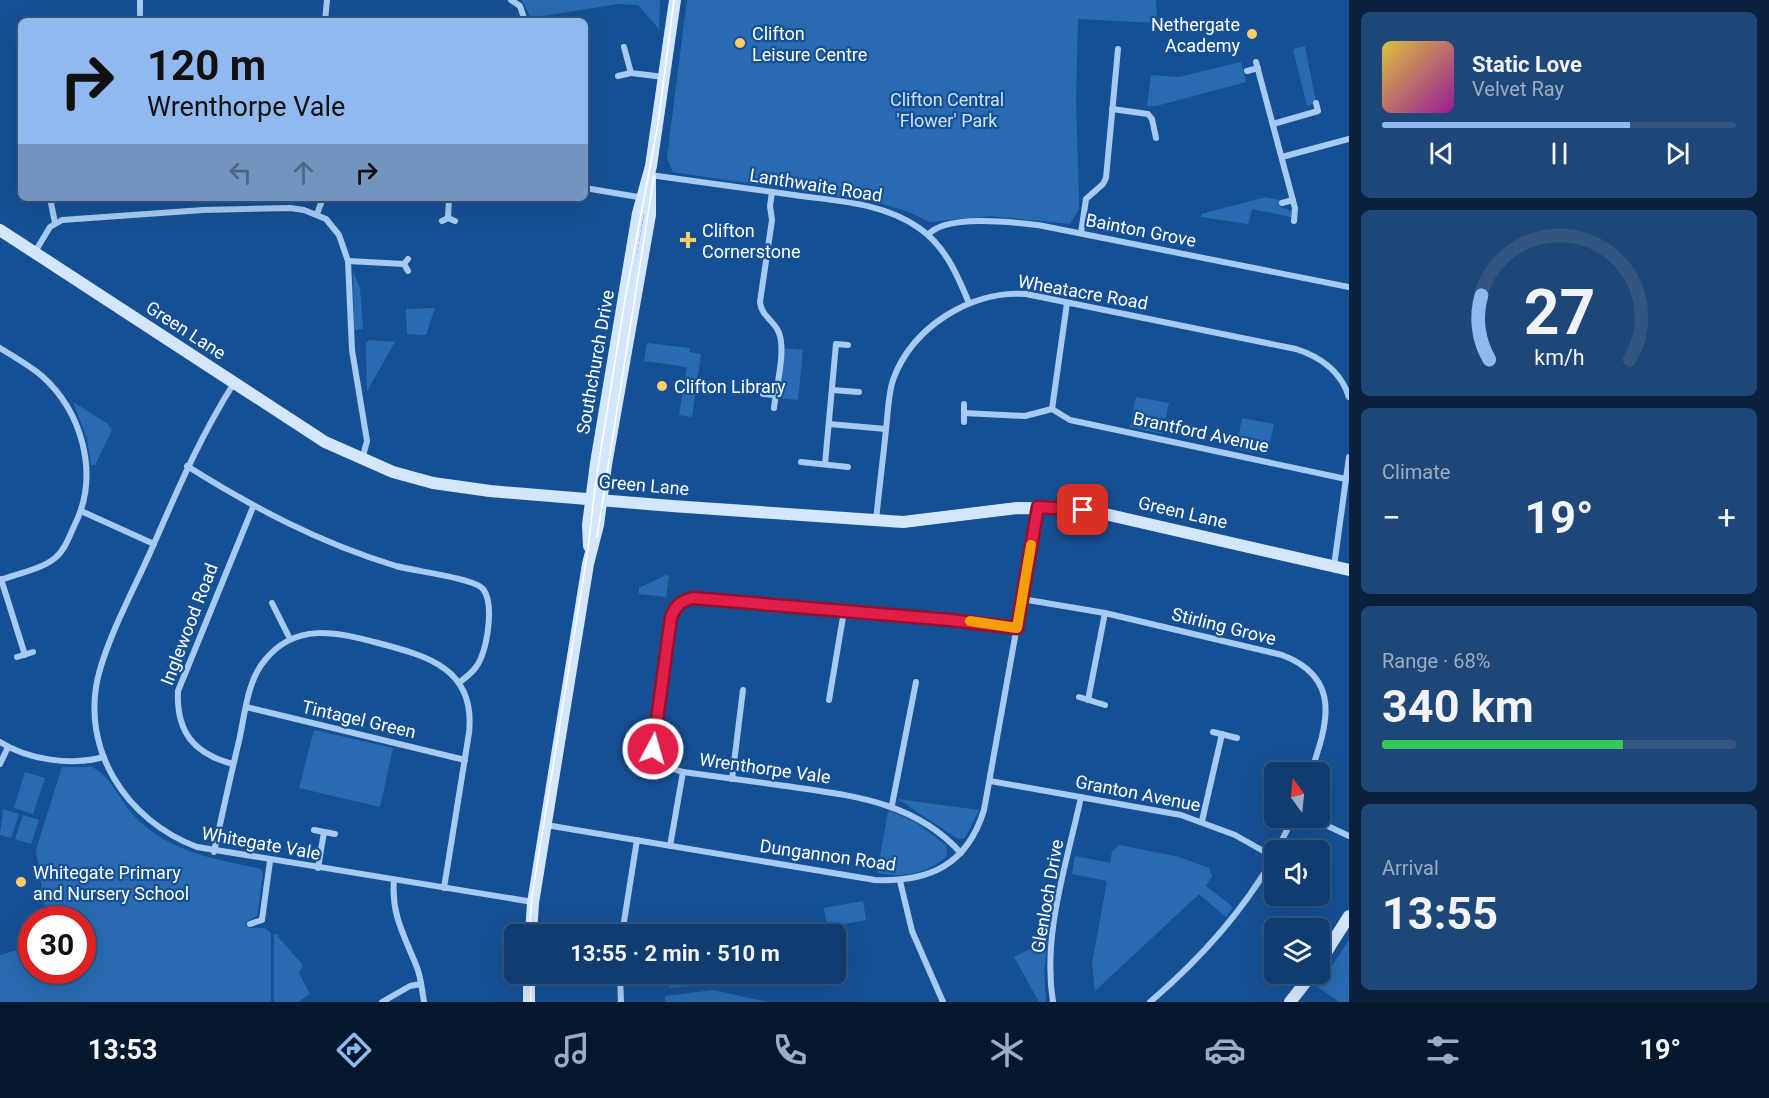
<!DOCTYPE html>
<meta charset="utf-8">
<style>
body{margin:0;font-family:Roboto,sans-serif;background:#1e4777;color:#f1f3f6;height:100vh;display:flex;flex-direction:column;font-size:22px;white-space:nowrap}
*{box-sizing:border-box;margin:0}
p{font-size:20px;color:#9cadc3}
.icon{flex:none;width:33px;height:33px;fill:none;stroke:currentColor;stroke-width:2;stroke-linecap:round;stroke-linejoin:round}
.map{position:relative;flex:1;overflow:hidden}
.side{display:flex;flex-direction:column;gap:12px;padding:12px;background:#09213d;width:420px}
.side>*{flex:none}
.top-card{position:absolute;left:18px;top:18px;width:570px;height:183px;border-radius:9px;box-shadow:0 6px 24px #0002,0 0 0 2px #305682;background:#90b9f0;color:#111;overflow:hidden}
.needle{width:39px;rotate:345deg}
.fabs{position:absolute;left:1264px;top:762px;display:grid;gap:12px}
.fabs a{display:grid;place-items:center;width:66px;height:66px;border-radius:9px;background:#103c6f;box-shadow:0 6px 24px #0002,0 0 0 2px #305682;font-size:30px}
.speed{position:absolute;left:18px;top:906px;display:flex;gap:12px;font-size:30px;font-weight:700;text-align:center}
.speed>*{display:grid;place-content:center;width:78px;height:78px;border-radius:50%;background:#103c6f;box-shadow:0 6px 24px #0002,0 0 0 2px #305682;line-height:1}
.speed .limit{border:9px solid #d22;background:#fff;color:#111}
.pin{position:absolute;display:grid;place-items:center;width:51px;height:51px;color:#fff;margin:-26px;border-radius:12px;box-shadow:0 3px 9px #0006}
.me{position:absolute;width:66px;margin:-33px;rotate:6deg;stroke-linejoin:round;filter:drop-shadow(0 0 4px #0008)}
.turn{display:flex;align-items:center;gap:21px;height:126px;padding:0 30px;font-size:27px}
.turn .icon{width:78px;height:78px;stroke-width:2.5}
.turn b{display:block;font-size:42px;line-height:51px}
.lanes{display:flex;align-items:center;height:57px;padding:0 30px;background:#0003;justify-content:center;gap:30px;direction:ltr}
.lanes .off{opacity:.35}
.big{font-size:45px;font-weight:700;line-height:1.1}
.side .widget{flex:1;display:flex;flex-direction:column;justify-content:center;gap:9px;min-width:0;padding:0 21px;border-radius:9px;background:#1e4777}
.side .dial{align-items:center;gap:0}
.dial svg{height:156px;overflow:visible;fill:none;stroke:#305682;stroke-width:7;stroke-linecap:round;text-anchor:middle}
.dial text{fill:#f1f3f6;stroke:none}
.song{display:flex;align-items:center;gap:18px}
.cover{width:72px;height:72px;border-radius:9px;background:linear-gradient(135deg,hsl(50 70% 55%),hsl(300 70% 35%))}
.played{height:6px;border-radius:3px;background:linear-gradient(90deg,#90b9f0 70%,#305682 70%)}
.keys{display:flex;justify-content:space-around;direction:ltr}
.heat{display:flex;justify-content:space-between;align-items:center;font-size:33px;direction:ltr}
.charge{height:9px;border-radius:4px;background:linear-gradient(90deg,#34c759 68%,#305682 0)}
.trip{position:absolute;left:504px;top:924px;width:342px;height:60px;border-radius:9px;background:#103c6f;box-shadow:0 6px 24px #0002,0 0 0 2px #305682;font-weight:700;line-height:60px;text-align:center}
.dock{display:flex;height:96px;justify-content:space-around;align-items:center;background:#06182c;color:#9cadc3}
.dock .icon{width:42px;height:42px}
.dock .on{color:#90b9f0}
.dock b{font-size:27px;color:#f1f3f6}
main{display:flex;flex:1;min-height:0}
.map>svg:first-child{display:block}
.green{fill:#286bb2}
.lines{fill:none;stroke-linecap:round;stroke-linejoin:round}
.street{stroke:#a6caf1;stroke-width:6}
.secondary{stroke:#d4e6fc;stroke-width:12}
.tram{stroke:#fff;stroke-width:1.5}
.route-casing{stroke:#92132f;stroke-width:15}
.route{stroke:#e11d48;stroke-width:10}
.slow{stroke:#f59e0b;stroke-width:10}
.poi-dot{fill:#ffce66;stroke:#165094;stroke-width:2}
.labels{text-anchor:middle;dominant-baseline:central;stroke-width:4.5;stroke-linejoin:round;paint-order:stroke}
.poi-label{font-size:18px;fill:#fff;stroke:#165094;text-anchor:start}
.park-label{font-size:18px;fill:#cde3fc;stroke:#165094}
.street-label{font-size:18px;fill:#fff;stroke:#165094}
</style>
<main>
<div class="map">
<svg width="1349" height="1002" viewBox="0 0 1349 1002">
<rect width="100%" height="100%" fill="#165094"/>
<g class="green">
<path d="M522,0H660L659,29L638,5L618,4L531,18Z"/>
<path d="M687,0H1156L1157,23L1078,19L1076,99L1079,201V209L1070,224L991,216L929,222L909,212L876,202L673,172L667,158Z"/>
<path d="M1305,46L1316,103L1307,106L1293,49Z"/>
<path d="M1241,62L1246,82L1156,106H1147L1151,75L1179,77Z"/>
<path d="M1266,197L1279,200L1280,207L1292,211L1291,217L1252,209L1248,224L1201,217V214Z"/>
<path d="M353,272L360,288L363,329L354,330Z"/>
<path d="M435,308L426,335L407,334L406,309Z"/>
<path d="M369,340L395,342L367,391L366,343Z"/>
<path d="M647,343L690,348L689,352L701,354L692,417L679,415L687,367L644,361Z"/>
<path d="M784,348L803,350L798,400L779,398Z"/>
<path d="M1136,397L1169,403L1162,434L1130,427Z"/>
<path d="M73,402L108,424L112,430L95,465H91L87,438Z"/>
<path d="M1242,418L1274,424L1267,455L1236,449Z"/>
<path d="M666,575L669,576L666,597L639,594V588Z"/>
<path d="M314,730L393,748L380,807L299,788Z"/>
<path d="M62,767H92L99,771C114,784 123,805 137,819C172,853 216,859 261,869L263,874L257,916L245,923L249,928H265L271,933V1002H0V955L31,946L32,970H82V920L47,919L36,850Z"/>
<path d="M25,772L45,778L33,814L14,808Z"/>
<path d="M898,799L979,810L965,838L958,839Z"/>
<path d="M3,809L19,814L11,838L0,835Z"/>
<path d="M890,811L915,822L946,845L947,856C928,874 901,878 877,873L888,812Z"/>
<path d="M23,815L39,820L31,844L15,839Z"/>
<path d="M1119,845L1179,857L1209,868L1212,876L1206,886L1233,907L1226,917L1199,894L1095,991L1092,963L1107,881L1072,874L1075,856L1110,863L1112,852Z"/>
<path d="M863,901L866,920L827,927L824,908Z"/>
<path d="M274,934L279,935L278,937L303,965L299,973L310,994L298,1002H274Z"/>
<path d="M1048,940L1044,970L1046,1002H1039L1014,957Z"/>
<path d="M1349,940V1002H1339L1318,987Z"/>
<path d="M668,974H708L709,984L670,988Z"/>
<path d="M713,990L767,1002H665V996Z"/>
</g>
<g class="lines">
<g class="street">
<path d="M511,0L520,6L525,21"/>
<path d="M140,21V0"/>
<path d="M325,21L327,0"/>
<path d="M624,47L631,73L664,77"/>
<path d="M1256,62L1295,208L1294,221"/>
<path d="M1247,71L1258,68"/>
<path d="M618,76L631,73"/>
<path d="M1112,109L1148,114L1152,119L1156,138"/>
<path d="M1273,124L1318,111L1316,103"/>
<path d="M1282,157L1349,139"/>
<path d="M650,175C696,181 741,188 787,194C831,201 881,201 919,228C945,246 957,274 969,303"/>
<path d="M585,188L644,198"/>
<path d="M772,192L770,206L772,220L760,302C761,316 775,321 779,333C786,351 776,388 774,408"/>
<path d="M50,198L55,223"/>
<path d="M1282,203L1293,200"/>
<path d="M317,214L323,198"/>
<path d="M448,218L449,198"/>
<path d="M442,221L448,218L455,221"/>
<path d="M1081,233L1086,199L1103,184L1106,178L1118,49"/>
<path d="M928,235C945,214 1012,222 1038,225L1349,287"/>
<path d="M35,252L50,227L62,220L203,210L290,208L304,210L326,219L339,235L348,261L352,350L367,441L362,460"/>
<path d="M348,261L404,264"/>
<path d="M408,271L404,264L408,259"/>
<path d="M0,348C14,357 29,365 42,376C82,412 99,473 76,522C70,534 66,549 55,558C42,569 17,574 0,580"/>
<path d="M234,383C199,438 175,496 149,555C132,593 110,633 99,673C79,749 127,821 197,847L533,902"/>
<path d="M832,390L859,392"/>
<path d="M763,394L775,395"/>
<path d="M1052,409L1070,420L1346,479"/>
<path d="M1052,409L1067,303"/>
<path d="M964,413L1025,416L1052,409"/>
<path d="M964,422V404"/>
<path d="M829,424L886,429"/>
<path d="M801,462L848,467"/>
<path d="M825,464L836,344L848,345"/>
<path d="M187,466C254,508 320,543 396,566C414,571 474,578 483,589C495,604 487,652 476,667C472,673 465,678 460,682"/>
<path d="M81,511L154,544"/>
<path d="M876,520C879,490 883,460 886,429C888,413 888,395 893,380C912,327 971,290 1026,294L1296,349C1321,357 1341,372 1349,397"/>
<path d="M1334,566L1349,457"/>
<path d="M1,579L25,655"/>
<path d="M1022,599L1105,613L1282,655C1343,678 1327,725 1311,772"/>
<path d="M272,603L290,639"/>
<path d="M17,657L33,652"/>
<path d="M1079,697L1105,705"/>
<path d="M829,700L844,611"/>
<path d="M1088,700L1105,613"/>
<path d="M246,707L465,760"/>
<path d="M1213,732L1237,738"/>
<path d="M0,742C28,760 72,766 104,757"/>
<path d="M0,764L8,747"/>
<path d="M233,764C194,754 176,732 178,691L253,507"/>
<path d="M732,779L743,690"/>
<path d="M990,781L1181,815L1235,835L1274,857"/>
<path d="M892,805L916,682"/>
<path d="M1311,818L1349,836"/>
<path d="M1202,821L1222,734"/>
<path d="M546,825L875,880C930,882 967,865 984,810L1038,509"/>
<path d="M314,830L335,834"/>
<path d="M670,846L683,772"/>
<path d="M1277,850L1293,818"/>
<path d="M214,852C222,815 230,778 239,741C245,714 247,681 265,660C296,622 336,632 378,643C428,656 476,669 469,733L444,888"/>
<path d="M961,853C916,803 856,796 793,787C756,782 719,777 683,772C665,767 653,763 654,742L671,617L678,604L693,598L1017,628"/>
<path d="M318,868L324,832"/>
<path d="M394,880C391,914 404,935 416,965C421,976 422,990 424,1002"/>
<path d="M900,881L912,931L943,1002"/>
<path d="M250,924L262,920L270,861"/>
<path d="M622,934L637,840"/>
<path d="M620,974L621,1002"/>
<path d="M382,1002L410,986L421,984"/>
<path d="M1053,1002C1042,934 1067,863 1081,797"/>
<path d="M1150,1002C1199,960 1243,912 1275,855"/>
</g>
<g class="secondary">
<path d="M0,230L325,442L393,472L433,483L490,491L672,506L903,522L1017,508L1083,509L1349,570"/>
<path d="M589,546L588,525L596,463L638,213L651,166L675,0"/>
<path d="M531,934L533,903L588,564L598,525L606,465L650,215V175"/>
<path d="M1320,962L1349,916"/>
<path d="M529,1002V974"/>
<path d="M1290,1002L1312,974"/>
</g>
<g class="tram">
<path d="M597,537L654,176"/>
<path d="M529,934L532,896L588,549L595,487L625,299L658,124L674,0"/>
<path d="M531,1002V974"/>
</g>
</g>
<g class="lines">
<g class="route-casing">
<path id="route" d="M653,749L671,617C676,605 681,601 693,598L950,620L1017,628L1038,507L1083,510"/>
</g>
<use href="#route" class="route"/>
<path class="slow" d="M970,621L1017,628L1031,545"/>
</g>
<g class="poi-dot">
<circle cx="1252" cy="34" r="6"/>
<circle cx="740" cy="43" r="6"/>
<path d="M685 231h6v6h6v6h-6v6h-6v-6h-6v-6h6z"/>
<circle cx="662" cy="386" r="6"/>
<circle cx="21" cy="882" r="6"/>
</g>
<g class="labels">
<g class="poi-label">
<text x="1240" y="24" text-anchor="end">Nethergate<tspan x="1240" dy="21">Academy</tspan></text>
<text x="752" y="33">Clifton<tspan x="752" dy="21">Leisure Centre</tspan></text>
<text x="702" y="230">Clifton<tspan x="702" dy="21">Cornerstone</tspan></text>
<text x="674" y="386">Clifton Library</text>
<text x="33" y="872">Whitegate Primary<tspan x="33" dy="21">and Nursery School</tspan></text>
</g>
<g class="park-label">
<text x="947" y="99">Clifton Central<tspan x="947" dy="21">'Flower' Park</tspan></text>
</g>
<g class="street-label">
<text transform="translate(816 185) rotate(9)">Lanthwaite Road</text>
<text transform="translate(1141 230) rotate(11)">Bainton Grove</text>
<text transform="translate(1083 292) rotate(10)">Wheatacre Road</text>
<text transform="translate(186 330) rotate(33)">Green Lane</text>
<text transform="translate(595 362) rotate(-80)">Southchurch Drive</text>
<text transform="translate(1201 432) rotate(12)">Brantford Avenue</text>
<text transform="translate(644 485) rotate(5)">Green Lane</text>
<text transform="translate(1183 512) rotate(13)">Green Lane</text>
<text transform="translate(189 624) rotate(-69)">Inglewood Road</text>
<text transform="translate(1224 626) rotate(14)">Stirling Grove</text>
<text transform="translate(359 719) rotate(13)">Tintagel Green</text>
<text transform="translate(765 768) rotate(8)">Wrenthorpe Vale</text>
<text transform="translate(1138 793) rotate(11)">Granton Avenue</text>
<text transform="translate(261 843) rotate(10)">Whitegate Vale</text>
<text transform="translate(828 855) rotate(8)">Dungannon Road</text>
<text transform="translate(1047 896) rotate(-80)">Glenloch Drive</text>
</g>
</g>
</svg>
<div class="fabs">
<a><svg class="needle" viewBox="-14 -14 28 28"><path d="M0-13l5 13h-10z" fill="#e53935"/><path d="M0 13l5-13h-10z" fill="#9cadc3"/></svg></a>
<a><svg class="icon" aria-label="sound" viewBox="0 0 24 24"><path d="M4 9h4l5-4v14l-5-4H4zM17 9q2 3 0 6"/></svg></a>
<a><svg class="icon" aria-label="layers" viewBox="0 0 24 24"><path d="M12 4l9 5-9 5-9-5zM3 14l9 5 9-5"/></svg></a>
</div>
<div class="speed"><div class="limit">30</div></div>
<div class="pin" style="left:1083px;top:510px;background:#d93025"><svg class="icon" aria-label="arrive" viewBox="0 0 24 24"><path d="M6 21V4h12l-3 4 3 4H6"/></svg></div>
<svg class="me" style="left:653px;top:749px" viewBox="-20 -20 40 40"><circle r="17" fill="#e11d48" stroke="#fff" stroke-width="3"/><path d="M0-11L8 9 0 5-8 9z" fill="#fff"/></svg>
<div class="trip">13:55 · 2 min · 510 m</div>
<div class="top-card">
<div class="turn"><svg class="icon" aria-label="right" viewBox="0 0 24 24"><path d="M7 20v-9h11M14 6l5 5-5 5"/></svg><div><b>120 m</b>Wrenthorpe Vale</div></div>
<div class="lanes"><svg class="icon off" aria-label="left" viewBox="0 0 24 24"><path d="M17 20v-9H6M10 6l-5 5 5 5"/></svg><svg class="icon off" aria-label="ahead" viewBox="0 0 24 24"><path d="M12 20V5M6 11l6-6 6 6"/></svg><svg class="icon" aria-label="right" viewBox="0 0 24 24"><path d="M7 20v-9h11M14 6l5 5-5 5"/></svg></div>
</div>
</div>
<section class="side">
<div class="widget">
<div class="song"><i class="cover"></i><div><b>Static Love</b><p>Velvet Ray</p></div></div>
<div class="played"></div>
<div class="keys"><svg class="icon" aria-label="previous" viewBox="0 0 24 24"><path d="M18 5L8 12l10 7zM5 5v14"/></svg><svg class="icon" aria-label="pause" viewBox="0 0 24 24"><path d="M8 5v14M16 5v14"/></svg><svg class="icon" aria-label="next" viewBox="0 0 24 24"><path d="M6 5l10 7-10 7zM19 5v14"/></svg></div>
</div>
<div class="widget dial"><svg viewBox="0 0 100 80">
<path d="M14 69A42 42 0 1 1 86 69"/>
<path d="M14 69A42 42 0 0 1 10 36" stroke="#90b9f0"/>
<text x="50" y="56" font-size="32" font-weight="700">27</text>
<text x="50" y="72" font-size="11">km/h</text>
</svg></div>
<div class="widget"><p>Climate</p>
<div class="heat"><a>−</a><b class="big">19°</b><a>+</a></div>
</div>
<div class="widget"><p>Range · 68%</p><b class="big">340 km</b><div class="charge"></div></div>
<div class="widget"><p>Arrival</p><b class="big">13:55</b></div>
</section>
</main>
<nav class="dock">
<b>13:53</b>
<svg class="icon on" aria-label="directions" viewBox="0 0 24 24"><path d="M12 3l9 9-9 9-9-9zM9 14v-3h6M13 9l2 2-2 2"/></svg>
<svg class="icon" aria-label="music" viewBox="0 0 24 24"><path d="M9 18V5l10-2v13"/><circle cx="6" cy="18" r="3"/><circle cx="16" cy="16" r="3"/></svg>
<svg class="icon" aria-label="phone" viewBox="0 0 24 24"><path d="M5 4h4l2 5-3 2q2 4 5 5l2-3 5 2v4C11 20 4 13 5 4z"/></svg>
<svg class="icon" aria-label="climate" viewBox="0 0 24 24"><path d="M12 3v18M4 7l16 10M4 17L20 7"/></svg>
<svg class="icon" aria-label="car" viewBox="0 0 24 24"><path d="M5 17H2v-5l4-1 3-4h7l3 4 3 1v5h-3M9 17h6M6 11h13"/><circle cx="7" cy="17" r="2"/><circle cx="17" cy="17" r="2"/></svg>
<svg class="icon" aria-label="filters" viewBox="0 0 24 24"><path d="M4 7h16M4 17h16"/><circle cx="9" cy="7" r="2"/><circle cx="15" cy="17" r="2"/></svg>
<b>19°</b>
</nav>
